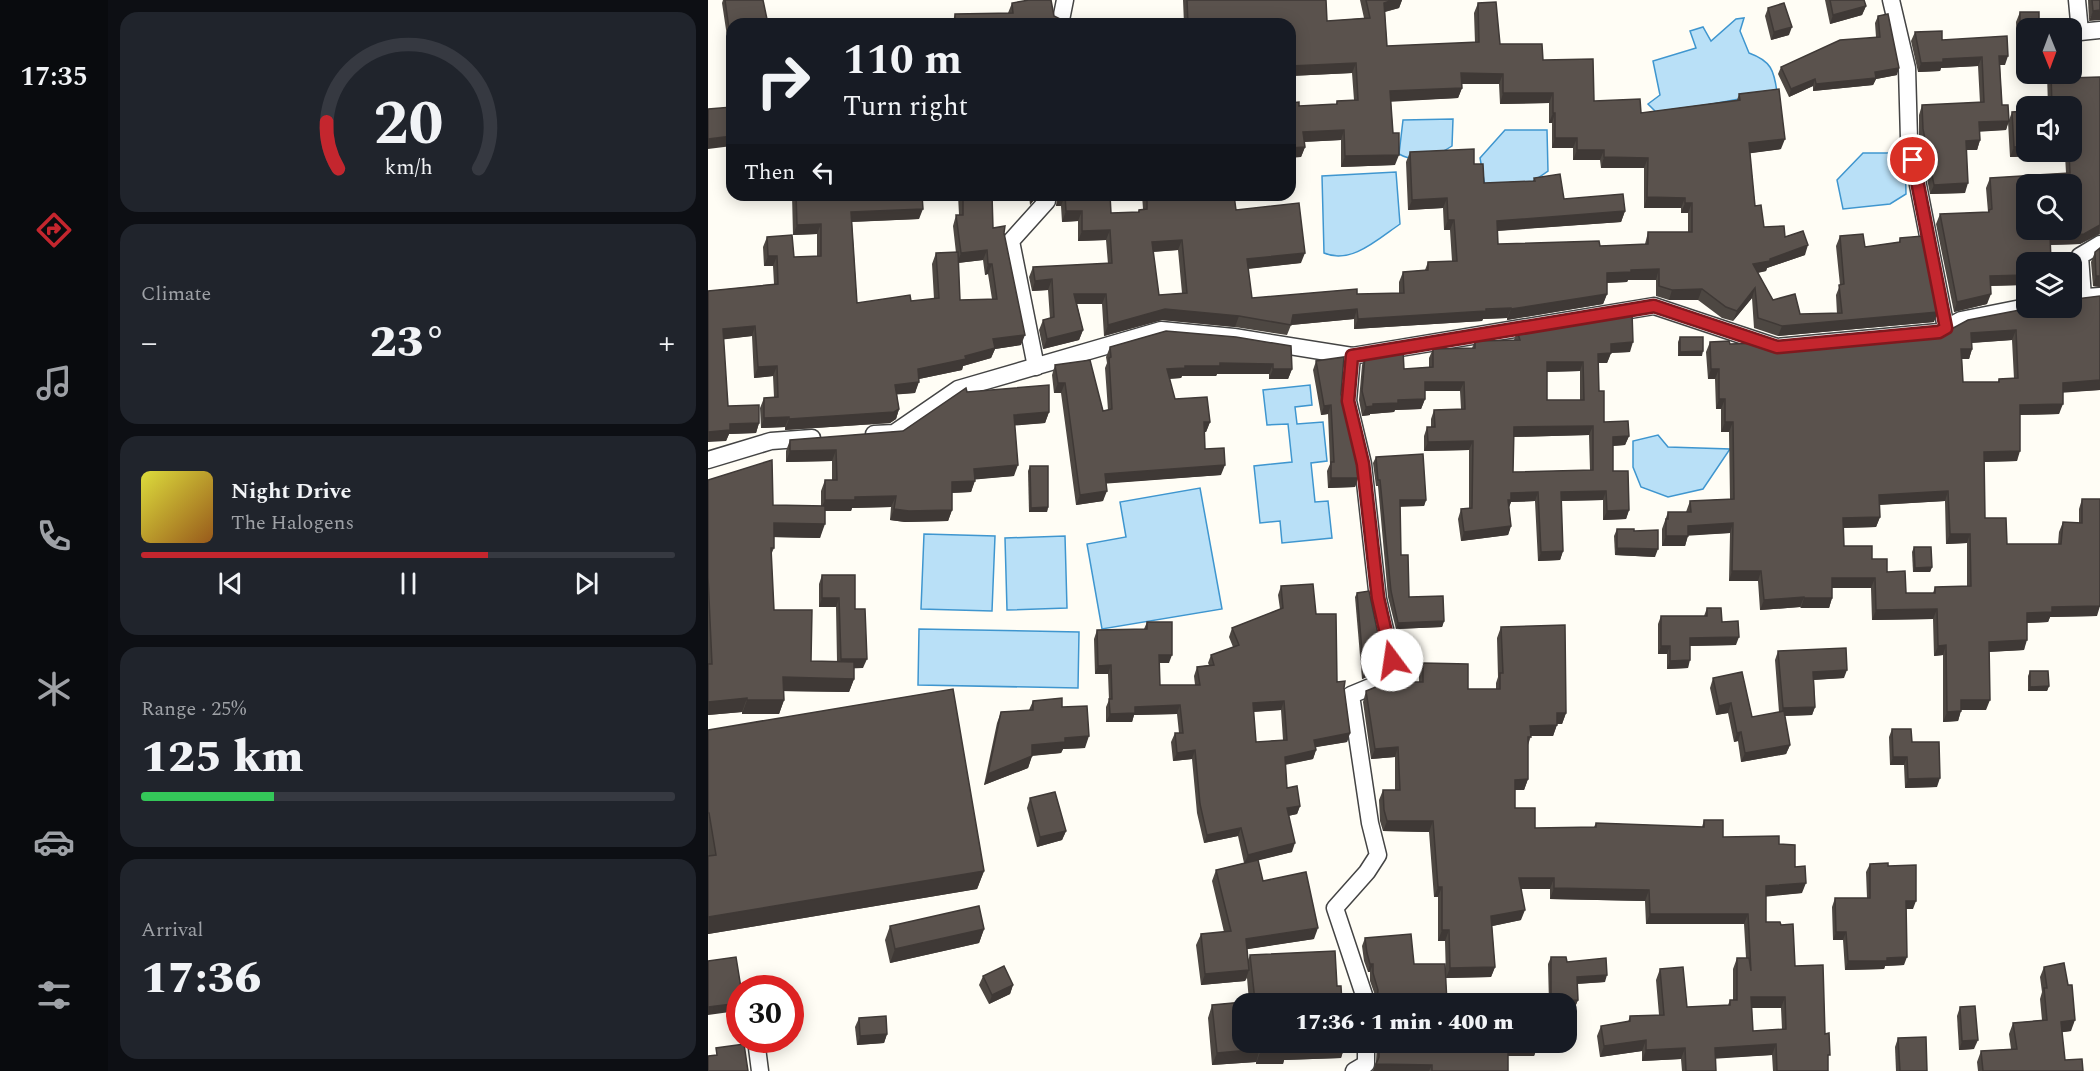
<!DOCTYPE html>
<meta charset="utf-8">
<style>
body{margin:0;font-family:Spectral,serif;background:#20242c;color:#f1f3f6;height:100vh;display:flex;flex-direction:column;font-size:22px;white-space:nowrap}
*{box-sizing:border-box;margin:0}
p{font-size:20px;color:#9ea1a6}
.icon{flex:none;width:33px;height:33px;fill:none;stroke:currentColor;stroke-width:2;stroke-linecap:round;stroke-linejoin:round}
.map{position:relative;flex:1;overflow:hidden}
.panel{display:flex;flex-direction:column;gap:12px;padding:12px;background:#0d0f14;width:600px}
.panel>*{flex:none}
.hud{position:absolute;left:18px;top:18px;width:570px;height:183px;border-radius:18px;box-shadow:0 3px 15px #0003;background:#171b24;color:#f1f3f6;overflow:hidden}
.needle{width:39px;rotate:179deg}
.fabs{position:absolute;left:1308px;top:18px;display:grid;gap:12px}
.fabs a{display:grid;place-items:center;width:66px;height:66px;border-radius:12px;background:#171b24;box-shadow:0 3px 15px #0003;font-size:30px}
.speed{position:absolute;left:18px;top:975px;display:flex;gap:12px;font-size:30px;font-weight:700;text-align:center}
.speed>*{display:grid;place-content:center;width:78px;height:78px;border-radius:50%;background:#171b24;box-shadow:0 3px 15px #0003;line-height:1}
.speed .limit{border:9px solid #d22;background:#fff;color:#111}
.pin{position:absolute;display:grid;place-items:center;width:51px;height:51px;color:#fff;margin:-26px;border:3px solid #fff;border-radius:50%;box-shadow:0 2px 6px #0007}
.me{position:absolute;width:66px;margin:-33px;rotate:346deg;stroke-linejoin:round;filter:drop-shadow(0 0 4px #0008)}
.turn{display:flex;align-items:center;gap:21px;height:126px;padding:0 18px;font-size:27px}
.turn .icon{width:78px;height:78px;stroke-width:2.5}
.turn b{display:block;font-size:42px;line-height:51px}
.then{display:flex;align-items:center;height:57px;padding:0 18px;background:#0003;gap:12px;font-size:22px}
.big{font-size:45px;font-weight:800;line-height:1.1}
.panel .card{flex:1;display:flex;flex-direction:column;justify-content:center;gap:9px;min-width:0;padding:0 21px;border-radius:18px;background:#20242c}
.panel .dial{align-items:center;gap:0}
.dial svg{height:156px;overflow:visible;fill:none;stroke:#363941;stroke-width:7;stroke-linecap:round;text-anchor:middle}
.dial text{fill:#f1f3f6;stroke:none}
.song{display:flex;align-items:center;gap:18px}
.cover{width:72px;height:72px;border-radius:9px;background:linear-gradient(135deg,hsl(60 70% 55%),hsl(30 70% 35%))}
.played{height:6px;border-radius:3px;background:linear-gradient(90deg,#c4262e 65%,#363941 65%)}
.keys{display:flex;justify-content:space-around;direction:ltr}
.heat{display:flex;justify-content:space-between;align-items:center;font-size:33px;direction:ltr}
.charge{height:9px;border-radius:4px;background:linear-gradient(90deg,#34c759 25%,#363941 0)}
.trip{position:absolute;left:524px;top:993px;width:345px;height:60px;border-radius:18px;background:#171b24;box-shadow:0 3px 15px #0003;font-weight:800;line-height:60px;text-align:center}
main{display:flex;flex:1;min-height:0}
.tabs{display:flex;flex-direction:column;width:108px;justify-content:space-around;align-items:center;background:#090b0e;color:#9ea1a6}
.tabs .icon{width:42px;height:42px}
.tabs .active{color:#c4262e}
.tabs b{font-size:27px;color:#f1f3f6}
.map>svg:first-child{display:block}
.water{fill:#b9e0f7;stroke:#3f96cf;stroke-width:1.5}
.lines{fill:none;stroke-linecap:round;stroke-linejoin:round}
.street-casing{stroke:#444;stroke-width:19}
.street{stroke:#fff;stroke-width:16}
.wall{fill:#4d4742;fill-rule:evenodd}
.shaded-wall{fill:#3f3936}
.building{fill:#5a524d;stroke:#3f3936;stroke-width:1.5;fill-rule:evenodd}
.route-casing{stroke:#7f191e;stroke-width:15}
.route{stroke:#c4262e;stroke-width:10}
</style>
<main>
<nav class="tabs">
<b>17:35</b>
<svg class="icon active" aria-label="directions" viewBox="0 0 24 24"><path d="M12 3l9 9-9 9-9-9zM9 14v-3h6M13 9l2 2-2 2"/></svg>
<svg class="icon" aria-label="music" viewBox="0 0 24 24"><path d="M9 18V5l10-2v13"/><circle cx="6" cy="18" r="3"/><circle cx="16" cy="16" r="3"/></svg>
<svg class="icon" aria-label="phone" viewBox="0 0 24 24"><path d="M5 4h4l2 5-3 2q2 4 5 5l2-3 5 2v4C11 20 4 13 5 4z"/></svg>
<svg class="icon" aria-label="climate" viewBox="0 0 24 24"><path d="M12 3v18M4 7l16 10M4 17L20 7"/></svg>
<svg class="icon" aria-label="car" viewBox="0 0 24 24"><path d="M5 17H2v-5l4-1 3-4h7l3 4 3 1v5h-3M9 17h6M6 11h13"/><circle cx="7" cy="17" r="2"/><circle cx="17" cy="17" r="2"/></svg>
<svg class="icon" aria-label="filters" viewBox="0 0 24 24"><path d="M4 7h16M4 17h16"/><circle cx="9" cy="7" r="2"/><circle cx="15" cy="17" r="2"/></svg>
</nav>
<section class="panel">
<div class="card dial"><svg viewBox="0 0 100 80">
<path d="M14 69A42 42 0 1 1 86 69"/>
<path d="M14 69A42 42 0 0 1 8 45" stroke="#c4262e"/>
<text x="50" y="56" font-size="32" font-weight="700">20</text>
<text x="50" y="72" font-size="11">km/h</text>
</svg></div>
<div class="card"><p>Climate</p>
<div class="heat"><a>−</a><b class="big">23°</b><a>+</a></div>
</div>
<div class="card">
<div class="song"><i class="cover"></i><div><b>Night Drive</b><p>The Halogens</p></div></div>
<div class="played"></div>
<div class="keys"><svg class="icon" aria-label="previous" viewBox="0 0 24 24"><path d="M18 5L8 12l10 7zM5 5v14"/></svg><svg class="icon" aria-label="pause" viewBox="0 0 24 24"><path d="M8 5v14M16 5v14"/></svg><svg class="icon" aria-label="next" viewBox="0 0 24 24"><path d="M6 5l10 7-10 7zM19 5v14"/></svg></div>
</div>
<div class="card"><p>Range · 25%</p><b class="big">125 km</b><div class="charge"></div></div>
<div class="card"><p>Arrival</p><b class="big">17:36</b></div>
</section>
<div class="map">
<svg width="1392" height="1071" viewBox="0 0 1392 1071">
<rect width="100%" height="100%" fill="#fffdf5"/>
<g class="water">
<path d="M1036,18L1032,31L1041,53C1063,61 1066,70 1069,92L950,114L940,104L952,95L945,61L988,48L982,31L995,27L1003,41L1028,19Z"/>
<path d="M745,119L744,146C729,156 708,164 691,154L695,120Z"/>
<path d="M797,130H839L840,171L824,182L777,186L772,158Z"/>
<path d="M1155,153H1197L1198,194L1182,204L1135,209L1129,180Z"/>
<path d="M688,172L692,224C670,239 643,265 616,253L614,176Z"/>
<path d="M602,385L604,405L587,407L589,424L615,422L619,461L603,463L607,502L620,501L624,538L574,543L572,521L552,523L546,466L584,462L580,424L559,425L555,390Z"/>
<path d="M950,435L960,447L1022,449L995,489L960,497L933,487L925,467V441Z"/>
<path d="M492,488L514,609L394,629L379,544L418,537L412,502Z"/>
<path d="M216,534L287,536L284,611L213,609Z"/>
<path d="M357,536L359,608L299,610L297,538Z"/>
<path d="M211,629L371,632L370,688L210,685Z"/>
</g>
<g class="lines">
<g class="street-casing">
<g id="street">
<path d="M1183,0L1199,68L1201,139L1238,328"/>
<path d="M1369,0L1372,32L1392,30"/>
<path d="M353,20L357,0"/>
<path d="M1375,297L1372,256L1392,244"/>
<path d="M1364,298L1392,296"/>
<path d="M644,356L640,401L655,464L670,599L684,660L672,683L643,695L662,823L670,855L659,872L627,908L657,998V1004"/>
<path d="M328,367L303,241L339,201"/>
<path d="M166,434L186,433L250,389L453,330L526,337L644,356L946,306L1069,347L1231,332L1253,320L1318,307"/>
<path d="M0,460L63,441L104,438"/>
<path d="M48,1040L52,1071"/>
<path d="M646,1071L658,1064V1042"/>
</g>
</g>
<use href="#street" class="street"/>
</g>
<g class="wall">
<path d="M15,0H55L24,24V56H22L14,3Z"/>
<path d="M475,0H618L619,21L656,18L652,0H694L691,8L677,12L679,46L767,43L766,13L770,3L792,44L835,60L886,101L933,113L1029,100L1031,94L1073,149L1042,153L1047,206L1056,227L1077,237L1097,255L1059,268L1058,271L1050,273L1065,300L1092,314H1129L1128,295L1132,285L1128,246L1132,236L1157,247L1191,242L1192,238L1226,322L1070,336L1046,328L1044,298L1025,321L1014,318L990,300H961L948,296V280H920L919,282L899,283V294L895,304L799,320V318L775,319L774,321L646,329V319L583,325L579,335L527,327L454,320L396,336L394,304H369L375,330L371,340L335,349L331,330L335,320L342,319L340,290L324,291L321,277L325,267L400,264L398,240L370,241V221L354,222L353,206H348L349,197L346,195H402L403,213L430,212L431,210L435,209L434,195H526L528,210L593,263L540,269L544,298L691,293V282L695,272L717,270L720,262L744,261L742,230H736L735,208L700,210L698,162L702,152L766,164L776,183L825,181L826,178L856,199L917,211L913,222L790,231V244L892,246L937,244L940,232H980V213H973V208H936V168H893L892,160H865V148H844V123H841V103L792,104L791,84H754V88L750,98L683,101L687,165L633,167V140L596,142L597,147L593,157L591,106L628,104L629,101L646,100L644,73L582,76V24H476ZM470,250L474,293L451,295L445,252Z"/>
<path d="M1117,0H1156L1158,6L1154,15L1122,24Z"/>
<path d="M1380,0H1392L1381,21Z"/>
<path d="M304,3L346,16L361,24H244L247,14L300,13Z"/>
<path d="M1060,8L1081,35L1063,40L1057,16Z"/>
<path d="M1312,12H1331L1309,51L1308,22Z"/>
<path d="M1170,16L1189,75L1168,79L1165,85L1105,91V86L1081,97L1070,74L1073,67L1168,37L1167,23Z"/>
<path d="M1207,32L1234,40L1297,65H1292L1294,105L1301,120L1304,112L1318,152H1364V106H1340L1339,75H1333V74H1359L1360,78L1392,77V234L1372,244L1342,245L1318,297H1314V285L1282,286L1279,304L1246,312L1228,224L1232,214L1280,212L1278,188L1282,178L1358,173L1357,155L1302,157L1300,122L1298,130L1271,131L1272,140L1269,150H1259L1257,193L1222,194L1211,138V115L1214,105L1272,103L1270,66L1233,68L1232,71L1210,72L1203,41Z"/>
<path d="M84,195H214L211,219L144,222L149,303L203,301L226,299L224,264L228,253H248L245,226L248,215H251L250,195H284L285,228L296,233L313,345L287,349L283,358L255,366L254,370L211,379L207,393L189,394L191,409L188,419L182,423L77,430V427L53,428L52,408L56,398L66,397L65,376L46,378L44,336L15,339L20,406L51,423L48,433L21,434L18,441L0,291L66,284L65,266H56L55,247L59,237L86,257L109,256V234L85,235ZM275,260L277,275L280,274L284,299L252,300L250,263Z"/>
<path d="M321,195H330L322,205Z"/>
<path d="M1392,248V287L1385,286L1383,262L1387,252Z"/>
<path d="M1392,296V390L1355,392L1351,414L1312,415L1309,461L1276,462L1277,518L1299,544H1350L1351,532L1355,522L1371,523V509L1374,499L1389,616L1342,617L1340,622L1319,623L1316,650L1281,652L1278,710H1253L1250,721L1235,722V655L1226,656L1225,619L1164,620L1163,588H1124V598L1121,608H1093L1092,607L1052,610L1050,581H1021L1022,533L980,535L977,546H954V529L960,512H978L982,501L1022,499L1021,432H1013V409H1008L1007,379H1000L998,352L1002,342L1022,344L1051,343L1052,341L1074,348L1236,333L1319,309L1368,299ZM1304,340L1306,379H1291L1290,382H1255L1254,359H1261L1264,349V343ZM1237,501L1238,544L1259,543V586L1227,587L1225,593H1198L1179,572L1164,559L1136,546L1135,528L1168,527L1172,517L1171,505Z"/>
<path d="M458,331L584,369L580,379H561V374H509L508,376H474L473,378L461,379L467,399L502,422L498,432H496L497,449L513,475L398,483L395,501L368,505L353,393H346L344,375L347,365L395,411L400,410L397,368L399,363L398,357L402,347Z"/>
<path d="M809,331L922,352L903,353L899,363H890L891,391L896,422L921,436L917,445L905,446V471L921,510L918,519L895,520V500L853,501L855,551L852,560L830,561L827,501L803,502L801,507L803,526L800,535L753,541L750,519L753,509L761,508V450L716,451V436L719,427H723V419L726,410L753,409L752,391H717V399L713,409L687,410L686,412L662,414V415L654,416L651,400L654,365L657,356L696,369L721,367V358L725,349L764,348L767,341L806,340ZM872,371V400H839V372ZM881,435L882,470L805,472L806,437Z"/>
<path d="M972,337L994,356H970V342Z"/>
<path d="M608,361L633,394L650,478L647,487L620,488L619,471L622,464L620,414L613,415L605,370Z"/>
<path d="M259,392L341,412L337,423L307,425L306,476L267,479L263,492L244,493V510L240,521L197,522L182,520L183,507L144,508L143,511H117L112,538L66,537V548L63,555L66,610L103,661H129L128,607H111V584L114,575L147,609L155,668H146V679L141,692L76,691V700L71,714H34V712L0,715V480L65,505L113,506V491L117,480H124V461L78,462V451L82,440L195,431Z"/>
<path d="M668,457L718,500L716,506H692L693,555L701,597L736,621L734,627L688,629L680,597L670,486H668L665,463Z"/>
<path d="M322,466L340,507L339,512H321L320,471Z"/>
<path d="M909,529L926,531L947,557L907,555L906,536Z"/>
<path d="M1206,547L1224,567L1222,572H1205L1204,552Z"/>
<path d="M573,586L608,614L629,682L636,688L642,733L639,742L607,747L608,750L605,759L577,765L579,788L592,806L589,814L580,816L584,852L550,860L555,881L606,939L539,949L540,960L542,955L629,986L637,1045L633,1058L576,1060L575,1064H548V1062L504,1065L500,1018L504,1005L541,1001L539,978L537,981L493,985L488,945L493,934L516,932L504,881L508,870L536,863L530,836L496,843L489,813L484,759L465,761L463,742L467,733H471L469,714L426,715L424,722H398V707L401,700L400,674H387L386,639L389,630L436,629L439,622L461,663H451L452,685H487L486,676L489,667L501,665L500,663L503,655L525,647L521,637L524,628L572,609L570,595ZM573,710L575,740L548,742L545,712Z"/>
<path d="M649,593L674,653L671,663L664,675L654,679L647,597Z"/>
<path d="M999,608L1014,622L1028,645L982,646L980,668L959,669V654H950V624L953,616H996Z"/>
<path d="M793,627L858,713L854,724H849L845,736H823L820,745V779L816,790H807V808L827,828L886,827L888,823L994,827L996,820L1015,837L1071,844L1087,867L1094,893L1058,896V922L1073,925L1087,966L1117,1034L1120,1071H1065L1064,1055L1007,1058L1008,1071H974L973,1059L934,1061V1051L892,1057L889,1036L893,1026L920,1022L922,1016L951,1015L948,980L952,969L979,1007L1020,1005L1022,1000H1025V969L1029,958H1038L1036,924H938L937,901L842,899V889H813V920L784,926L787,967L783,977L738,978L737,941H730V897H726L721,832L675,831L672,821L671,800L675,790H687V757L663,759L655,702L658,691L692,682H711V674L715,663L760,689H788V683L790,677L789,638ZM1044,1008H1073L1074,1029L1045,1031Z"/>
<path d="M1070,651L1136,678L1106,680L1107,707L1104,715L1076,716L1082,745L1078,754L1033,762L1030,741L1026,742L1020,713L1008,715L1002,688L1005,678L1044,717L1071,712L1067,660Z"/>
<path d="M1322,671L1341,686L1339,691H1320V676Z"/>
<path d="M325,701L354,707L377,748L355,749L353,753L324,756L320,768L276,785L289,723L293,712L321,710Z"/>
<path d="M1184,729L1204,742L1229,787L1197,788L1196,765H1182L1181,737Z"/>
<path d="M0,730L276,871L269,889L0,934Z"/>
<path d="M322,798L358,831L354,840L329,847L319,808Z"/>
<path d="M1162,864L1180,866L1205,909H1198L1196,965L1177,966L1176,969L1137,970L1135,940H1125L1124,907L1127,898H1159L1158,872Z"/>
<path d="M182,926L276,929L271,943L182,963L177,940Z"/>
<path d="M657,938L706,964H737L739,1004H667L668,998L662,981V972H660L656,961L654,946Z"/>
<path d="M843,957L859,962L897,982L869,984L870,1000L867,1007L858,1004H841L840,964Z"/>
<path d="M1336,967L1363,1031L1354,1032L1357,1060L1375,1071H1270L1269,1062L1273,1051L1303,1049L1301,1034L1305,1023L1334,1020L1332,999L1334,992L1332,977Z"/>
<path d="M275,976L305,985L302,994L281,1004L271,985Z"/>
<path d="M1252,1007L1266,1049L1251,1050L1249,1016Z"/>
<path d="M151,1018L179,1034L176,1043L149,1045L147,1027Z"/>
<path d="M1190,1038L1219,1071H1188L1187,1047Z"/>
<path d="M669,1042H706V1043L829,1048L826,1056H800V1071H665L668,1062Z"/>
</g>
<g class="shaded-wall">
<path d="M685,0H694L691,8L672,13L676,3Z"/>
<path d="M1158,6L1154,15L1122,24L1125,15Z"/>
<path d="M1392,10V20L1381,21L1385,11Z"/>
<path d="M1084,27L1081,35L1063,40L1066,32Z"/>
<path d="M1318,41V51H1309L1312,42Z"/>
<path d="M1291,56H1300L1297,65H1288Z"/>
<path d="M1274,57L1270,66L1233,68L1232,71L1210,72L1213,63L1235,59Z"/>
<path d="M648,63L644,73L582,76V66Z"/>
<path d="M1191,68L1189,75L1168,79L1165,85L1105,91L1108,84L1167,72Z"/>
<path d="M753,73L795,74L791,84H749Z"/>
<path d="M1107,79L1105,86L1081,97L1083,89Z"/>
<path d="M754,88L750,98L679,102L682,91Z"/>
<path d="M795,93H845L841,103L792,104Z"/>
<path d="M845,113H847L844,123H841Z"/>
<path d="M1301,121L1298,130L1268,132L1271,122Z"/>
<path d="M636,130L633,140L592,142L595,132Z"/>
<path d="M24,136V146L0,149V139Z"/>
<path d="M847,138H869L865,148H844Z"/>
<path d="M1077,139L1073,149L1037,154L1041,143Z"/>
<path d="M1272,140L1269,150H1255L1258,141Z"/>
<path d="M1318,146V152H1359L1357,155L1302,157L1306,147Z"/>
<path d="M597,147L593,157L582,158V148Z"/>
<path d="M869,150H896L892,160H865Z"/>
<path d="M691,155L687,165L633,167L637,156Z"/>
<path d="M896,157L940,158L936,168H893Z"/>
<path d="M1260,183L1257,193L1222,194L1226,185Z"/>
<path d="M325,195H330L322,205Z"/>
<path d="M352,195H357L353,206H348Z"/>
<path d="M939,197L977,198L973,208H936Z"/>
<path d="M739,198L735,208L700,210L704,200Z"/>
<path d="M977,203H984L980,213H973Z"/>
<path d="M215,209L211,219L139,222L143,212Z"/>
<path d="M358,211H374L370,221L354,222Z"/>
<path d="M917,211L913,222L785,231L789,221Z"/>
<path d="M740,220H746L742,230H736Z"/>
<path d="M113,224L109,234L85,235L89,225Z"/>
<path d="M1392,225L1391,234L1372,244L1338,245L1342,235Z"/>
<path d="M402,230L398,240L370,241L374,231Z"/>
<path d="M474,240L470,250L441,252L444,242Z"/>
<path d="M1100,245L1097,255L1059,268L1058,271L1041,274L1045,264Z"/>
<path d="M279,250L275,260L249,263L253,253Z"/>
<path d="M597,253L593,263L536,269L539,259Z"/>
<path d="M60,256H69L65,266H56Z"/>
<path d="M280,264H284L280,274L277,275Z"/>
<path d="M951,269L948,280H920L919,282L895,283L899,273L923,270Z"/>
<path d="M1317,275L1314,285L1278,286L1282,276Z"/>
<path d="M1388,276H1392V287L1385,286Z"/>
<path d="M1367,278L1364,287V288V279Z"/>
<path d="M344,279L340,290L324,291L327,281Z"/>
<path d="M1318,287V297H1314Z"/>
<path d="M1047,288L1044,298L1025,321L1029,311Z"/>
<path d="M994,289L990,300H961L964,290Z"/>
<path d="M366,294H398L394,304H362Z"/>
<path d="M899,294L895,304L799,320L803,309Z"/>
<path d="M1283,294L1279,304L1246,312L1249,302Z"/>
<path d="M803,308L799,318L775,319L774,321L646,329L650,319Z"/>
<path d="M457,309L531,316L527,327L454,320L396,336L400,325Z"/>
<path d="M649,309L646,319L583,325L585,315Z"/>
<path d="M1230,312L1226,322L1070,336L1074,326Z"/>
<path d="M47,326L44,336L11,340L15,329Z"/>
<path d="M375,330L371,340L335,349L339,339Z"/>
<path d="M1308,330L1304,340L1260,343L1263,333Z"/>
<path d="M317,335L313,345L287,349L283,358L255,366L254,370L206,380L210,369L257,356L285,339Z"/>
<path d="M925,342L922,352L899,353L903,344Z"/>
<path d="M1253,349H1264L1261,359H1250Z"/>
<path d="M995,351L994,356H970L972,352Z"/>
<path d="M903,353L899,363H887L890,354Z"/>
<path d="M839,362H875L872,371L835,372Z"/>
<path d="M512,363L565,364L561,374H509L508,376H474L473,378L455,379L459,369L477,366Z"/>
<path d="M69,366L65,376L46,378L50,367Z"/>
<path d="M565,369H584L580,379H561Z"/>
<path d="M1003,369H1011L1007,379H1000Z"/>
<path d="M1392,380V390L1351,393L1355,383Z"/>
<path d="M211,382L207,393L183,395L187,385Z"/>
<path d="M717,382H756L752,391H714Z"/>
<path d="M350,383H357L353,393H346Z"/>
<path d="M717,399L713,409L687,410L686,412L662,414V415L654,416L658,407L665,404L690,400Z"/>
<path d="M1011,399H1017L1013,409H1008Z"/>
<path d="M1355,404L1351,414L1308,415L1312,405Z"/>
<path d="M623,405L620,414L613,415L616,406Z"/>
<path d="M191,409L188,419L182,423L77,430L81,419Z"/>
<path d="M341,412L337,423L302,426L306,415Z"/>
<path d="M81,417L77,427L53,428L56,418Z"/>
<path d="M496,422H502L498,432H493Z"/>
<path d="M1017,422H1025L1021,432H1013Z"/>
<path d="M51,423L48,433L21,434L18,441L0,442V432L22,424Z"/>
<path d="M885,426L881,435L802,437L806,427Z"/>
<path d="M921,436L917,445L902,446L905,437Z"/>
<path d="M765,441L761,450L716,451L720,442Z"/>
<path d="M128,450L124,461L78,462L82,451Z"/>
<path d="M1312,451L1309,461L1272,462L1276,452Z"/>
<path d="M310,465L306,476L262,480L266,469Z"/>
<path d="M517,465L513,475L393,484L397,474Z"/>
<path d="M623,478H650L647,487L620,488Z"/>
<path d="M267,481L263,492L240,493L244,482Z"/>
<path d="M399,491L395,501L368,505L372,495Z"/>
<path d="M898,491L895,500L850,501L853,492Z"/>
<path d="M1240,491L1237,501L1167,505L1171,495Z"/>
<path d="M830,492L827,501L803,502L800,510H796L803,493Z"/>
<path d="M188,496L183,507L144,508L143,511H112L117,500L147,497Z"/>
<path d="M692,500H718L716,506L690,507Z"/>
<path d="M340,507L339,512H321L323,508Z"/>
<path d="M186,509L244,510L240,521L197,522L182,520Z"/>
<path d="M921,510L918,519L895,520L899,511Z"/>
<path d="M1172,517L1168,527L1132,528L1135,518Z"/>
<path d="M66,523L117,524L112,538L61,537Z"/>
<path d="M1025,523L1022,533L976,536L980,526Z"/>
<path d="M803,526L800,535L753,541L756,532Z"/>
<path d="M1242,534H1262L1259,543L1238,544Z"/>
<path d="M958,536H980L977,546H954Z"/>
<path d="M909,548L950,549L947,557L907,555Z"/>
<path d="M855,551L852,560L830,561L833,552Z"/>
<path d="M1224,567L1222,572H1205L1207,568Z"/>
<path d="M1024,571H1053L1050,581H1021Z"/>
<path d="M1124,578H1167L1163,588H1120Z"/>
<path d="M1096,597L1092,607L1052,610L1056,600Z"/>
<path d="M114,598H131L128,607H111Z"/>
<path d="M1096,598H1124L1121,608H1093Z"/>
<path d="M1392,606L1389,616L1342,617L1340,622L1316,623L1319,613L1344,607Z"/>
<path d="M1229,609L1225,619L1164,620L1168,610Z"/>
<path d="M736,621L734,627L688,629L690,623Z"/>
<path d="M1031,637L1028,645L979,646L982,638Z"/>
<path d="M1319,640L1316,650L1277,652L1281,642Z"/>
<path d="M1238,645L1235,655L1226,656L1230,646Z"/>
<path d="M953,646H962L959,654H950Z"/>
<path d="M451,655H464L461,663H448Z"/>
<path d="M673,658L664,675L654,679L656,674Z"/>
<path d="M133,659H159L155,668L129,669Z"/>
<path d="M982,660L980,668L959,669L962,661Z"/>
<path d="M403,665L400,674H387L390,666Z"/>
<path d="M1139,670L1136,678L1102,680L1105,672Z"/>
<path d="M75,677L146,679L141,692L70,691Z"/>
<path d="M1341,686L1339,691H1320L1322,687Z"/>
<path d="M39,698L34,712L0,715V702Z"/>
<path d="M39,700H76L71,714H34Z"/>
<path d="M1253,700H1282L1278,710H1249Z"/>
<path d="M576,701L573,710L542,712L545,703Z"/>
<path d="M1023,703L1020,713L1008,715L1011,706Z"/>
<path d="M472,705L469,714L426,715L424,722H398L402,714L427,707Z"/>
<path d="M1107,707L1104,715L1072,716L1075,708Z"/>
<path d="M1253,711L1250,721L1235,722L1239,712Z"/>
<path d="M849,713H858L854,724H845Z"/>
<path d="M849,725L845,736H819L822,726Z"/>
<path d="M1033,732L1030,741L1026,742L1029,733Z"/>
<path d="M642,733L639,742L603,748L606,740Z"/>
<path d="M381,736L377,748L355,749L353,753L319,756L324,745L357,738Z"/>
<path d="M1082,745L1078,754L1033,762L1037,753Z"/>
<path d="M690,747L687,757L663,759L667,749Z"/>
<path d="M487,750L484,759L465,761L469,753Z"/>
<path d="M608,750L605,759L574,765L577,757Z"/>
<path d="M324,756L320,768L276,785L280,774Z"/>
<path d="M1185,757H1199L1196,765H1182Z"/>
<path d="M1232,778L1229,787L1197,788L1200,779Z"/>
<path d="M820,779L816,790H803L807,780Z"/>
<path d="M592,806L589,814L575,817L579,808Z"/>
<path d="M679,821H725L721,832L675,831Z"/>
<path d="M533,828L530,836L496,843L499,835Z"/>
<path d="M358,831L354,840L329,847L332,837Z"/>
<path d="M587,843L584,852L536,864L540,855Z"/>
<path d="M276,871L269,889L0,934V917Z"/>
<path d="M811,878H846L842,889H808Z"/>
<path d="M1098,883L1094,893L1055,897L1058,886Z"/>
<path d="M730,887H734L730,897H726Z"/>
<path d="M846,888L941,890L937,901L842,899Z"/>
<path d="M1198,901H1208L1205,909H1195Z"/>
<path d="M817,910L813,920L780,927L783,916Z"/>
<path d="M942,914H1040L1036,924H938Z"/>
<path d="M610,928L606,939L534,950L538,939Z"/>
<path d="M276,929L271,943L182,963L187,949Z"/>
<path d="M734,930H741L737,941H730Z"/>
<path d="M1128,932H1138L1135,940H1125Z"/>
<path d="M1199,957L1196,965L1177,966L1176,969L1137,970L1140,961L1179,958Z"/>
<path d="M662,964H665L662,972H660Z"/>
<path d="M787,967L783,977L738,978L742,968Z"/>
<path d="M541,970L537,981L493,985L497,974Z"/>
<path d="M899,975L897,982L866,984L869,977Z"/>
<path d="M305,985L302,994L281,1004L284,995Z"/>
<path d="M32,997V1005L29,1011L0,1015V1007Z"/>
<path d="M1043,997H1077L1073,1008H1039Z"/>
<path d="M870,1000L867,1007H858V1004H842L843,1001Z"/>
<path d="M1367,1020L1363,1031L1349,1033L1353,1022Z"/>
<path d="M179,1034L176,1043L149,1045L152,1036Z"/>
<path d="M938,1040L934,1051L892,1057L896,1046Z"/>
<path d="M1270,1040L1266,1049L1251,1050L1254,1041Z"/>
<path d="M1068,1044L1064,1055L1003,1059L1007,1048Z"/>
<path d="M637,1045L633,1058L576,1060L575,1064H548L552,1052L580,1048Z"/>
<path d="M800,1048H829L826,1056H797Z"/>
<path d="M977,1048L973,1059L934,1061L938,1050Z"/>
<path d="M552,1049L548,1062L504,1065L509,1053Z"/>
<path d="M668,1064L724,1065L721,1071H665Z"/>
</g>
<g class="building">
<path d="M17,0H55L60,24H24V50Z"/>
<path d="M321,0H343L346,16L354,20L361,19V24H247V14L305,13L304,3Z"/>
<path d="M479,0H618L619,21L662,18L658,0H685L676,3L679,46L771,42L770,3L788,2L792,44H834L835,60L885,59L886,101L932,99L933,113L1032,100L1031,94L1071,89L1077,139L1041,143L1047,206L1053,205L1056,227L1076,226L1077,237L1095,231L1100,245L1062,259V261L1045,264L1065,300L1087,294L1092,314L1134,313L1131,285L1136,284L1132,236L1155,234L1157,247L1192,242V238L1215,236L1230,312L1074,326L1050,318L1047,288L1029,311L1018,307L994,289L964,290L951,286V269L923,270V272L899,273V294L803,309V308L778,309V311L650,319L649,309L585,315L583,325L531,316L457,309L400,325L398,294H366L375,330L339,339L335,320L346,317L344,279L327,281L325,267L404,263L402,230L374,231V211H358L357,195H352H402L403,213L431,212V210L439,209V195H526L528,210L591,203L597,253L539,259L544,298L649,289V294L696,293L695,272L720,270V262L749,261L746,220H740L739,198L704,200L702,152L766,149V164H775L776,183L827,181L826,178L852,174L856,199L915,194L917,211L789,221L790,244L891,241L892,246L940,244V232H984V203H977V198L939,197L940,158L896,157V150H869V138H847V113H845V93H795V74L753,73L754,88L682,91L685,133H691V155L637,156L636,130L595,132L597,147L582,148V103L591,102V106L629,104V101L650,100L648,63L582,66V24H480ZM474,240L479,293L451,295L444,242Z"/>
<path d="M1122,0H1156L1158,6L1125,15Z"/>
<path d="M1384,0H1392V10L1385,11Z"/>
<path d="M1076,3L1084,27L1066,32L1060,8Z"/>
<path d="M1312,12H1331V28H1318V41L1312,42Z"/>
<path d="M1180,14L1191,68L1167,72L1168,78L1108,84L1107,79L1083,89L1073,67L1132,40L1172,37L1170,16Z"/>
<path d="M1234,31V40L1299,36L1300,56H1291L1294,105H1300L1301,121L1271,122L1272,140L1258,141L1260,183L1226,185L1215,129L1214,105L1276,102L1274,57L1235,59V62L1213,63L1207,32Z"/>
<path d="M1343,74H1359L1360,78L1392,77V225L1376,234L1342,235L1343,262H1318V287L1317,275L1282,276L1283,294L1249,302L1232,214L1281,212V210L1284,209L1282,178L1362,173L1361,152H1364V106H1344ZM1318,184H1364V230H1318Z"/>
<path d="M24,107V136L0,139V109Z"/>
<path d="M1318,111V146L1306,147L1304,112Z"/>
<path d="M88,195H214L215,209L143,212L149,303L202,295L203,301L231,298L228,253L250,252L252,300L289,299L284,264H280L279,250L253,253L248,215H255V195H284L285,228L297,226L296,233L317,335L285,339L287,348L257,356L258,359L210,369L211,382L187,385L191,409L186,412L81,419V417L56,418V398L70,397L69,366L50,367L47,326L15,329L20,406L51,405V423L22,424V430L0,432V291L70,284L69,256H60L59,237L84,235L86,257L113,256V224L89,225Z"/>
<path d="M1392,248V276H1388L1387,252Z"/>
<path d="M1353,262H1366L1367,278L1364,279V262Z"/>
<path d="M1392,296V380L1355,383V404L1312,405V451L1276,452L1277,518H1298L1299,544H1353L1355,522L1374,523V499H1392V606L1344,607V612L1319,613V640L1281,642L1282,700H1253V711L1239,712L1238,645L1230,646L1229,609L1168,610L1167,578H1124V598H1096V597L1056,600L1053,571H1024L1025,523L980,526V536H958V519H960V512H983L982,501L1026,499L1025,422H1017V399H1011V369H1003L1002,342L1021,341L1022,344L1052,343V341L1074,348L1236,333L1260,320L1322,308H1364V297L1368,299ZM1308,330L1310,378L1291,379V382H1255L1253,349H1264L1263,333ZM1240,491L1242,534H1262L1263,586L1227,587V593H1198L1197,571L1179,572V559H1164V546H1136L1135,518L1172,517L1171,495Z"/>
<path d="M924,312L925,342L903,344V353L890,354L891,391H896V422L920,421L921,436L905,437V471H920L921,510L899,511L898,491L853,492L855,551L833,552L830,492L803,493V500H800L803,526L756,532L753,509L764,508L765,441L720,442L719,427H727L726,410L757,409L756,382H717V399L690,400V403L665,404V406L658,407L654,391L657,356L695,350L696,369L725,367V349L767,348V341L812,340L809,331ZM839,362H875L876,400H839ZM885,426V470L805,472L806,427Z"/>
<path d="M458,331L528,337L583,346L584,369H565V364L512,363V366H477V368L459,369L467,399L499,397L502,422H496L497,449L516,448L517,465L397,474L399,491L372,495L357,383H350L347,365L382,360L395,411L404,409L401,358L403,357L402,347Z"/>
<path d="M972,337H995V351L972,352Z"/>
<path d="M636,357L633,394L648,457L650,478H623V462H626L623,405L616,406L608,361Z"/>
<path d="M341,385V412L306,415L310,465L266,469L267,481L244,482V510L201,511L186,509L188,496L147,497V500H117V480H129L128,450L82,451V440L195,431L258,388L259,392Z"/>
<path d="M715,454L718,500H692L693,555H700L701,597L735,596L736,621L690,623L683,591L672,480H670L668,457Z"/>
<path d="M64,460L65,505L117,506V524L66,523V548H63L66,610H104L103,661L146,662V679L75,677L76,700H39V698L0,702V664H4L0,577V480Z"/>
<path d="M322,466H340V507L323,508Z"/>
<path d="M909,529H926V531L950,530V549L909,548Z"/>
<path d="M1206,547H1223L1224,567L1207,568Z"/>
<path d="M114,575H147V609H157L159,659H133L131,598H114Z"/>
<path d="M605,584L608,614H628L629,682L637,681L636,688L642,733L606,740L608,750L577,757L579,788L589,786L592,806L579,808L587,843L540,855L533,828L499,835L492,804L487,750L469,753L467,733H475L472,705L427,707V713L402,714L401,699H404L403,665L390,666L389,630L439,629V622H464V655H451L452,685H492L489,667L506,665L503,655L531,645L524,628L575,608L573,586ZM576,701L579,740L548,742L545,703Z"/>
<path d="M661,591L674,653L671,655L673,658L666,670L656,674L649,593Z"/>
<path d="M999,608H1013L1014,622L1030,621L1031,637L982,638V660L962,661V646H953V616H999Z"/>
<path d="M857,625L858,713H849V725L822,726L823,737H820V779L807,780V808H827V828L888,827V823L996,827V820H1015V837L1071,836V844L1087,845V867L1097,866L1098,883L1058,886V922H1072L1073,925L1085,924L1087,966L1115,965L1117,1034L1121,1033L1122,1055H1120V1071H1069L1068,1044L1007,1048L1008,1071H978L977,1048L938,1050V1040L896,1046L893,1026L922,1021V1016L956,1015L952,969L975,967L979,1007L1022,1005V1000H1029V958H1041L1043,971L1040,914H942L941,890L846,888V878H811L817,910L783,916L787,967L742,968L741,930H734V887H730L725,821H679L676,810L675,790H692L690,747L667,749L658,691L680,682L687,674L692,682H715V663L760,664V689H792V673H795L793,627ZM1043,997H1077L1078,1029L1045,1031Z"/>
<path d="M1138,648L1139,670L1105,672L1107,707L1075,708L1070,651Z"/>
<path d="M1322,671H1340L1341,686L1322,687Z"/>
<path d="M1034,672L1044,717L1076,711L1082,745L1037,753L1033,732L1029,733L1023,703L1011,706L1005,678Z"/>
<path d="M245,689L276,871L0,917V856L8,855L1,813H0V730Z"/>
<path d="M354,698V707L379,706L381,736L357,738V742L324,745V756L280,774L293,712L325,710V701Z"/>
<path d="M1184,729H1203L1204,742H1231L1232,778L1200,779L1199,757H1185Z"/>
<path d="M347,792L358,831L332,837L322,798Z"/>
<path d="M550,860L555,881L598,872L610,928L538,939L541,970L497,974L493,934L523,931L508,870Z"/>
<path d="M1180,863V866L1208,865V901H1198L1199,957L1179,958V961H1140L1138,932H1128L1127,898H1162V864Z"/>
<path d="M271,906L276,929L187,949L182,926Z"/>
<path d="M703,934L706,964H737L739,1003L667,1004L669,1001L670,990L665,973V964H662L659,953L657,938Z"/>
<path d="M627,951L629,986H633L634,1004H534V1042H637V1045L580,1048V1051L552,1052V1049L509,1053L504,1005L547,1001L542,955Z"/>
<path d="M28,957L33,988H32V1003L0,1007V961Z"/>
<path d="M843,957H858L859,962L898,958L899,975L869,977L870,1000L843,1001Z"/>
<path d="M1356,963L1360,985H1364L1367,1020L1353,1022L1357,1060L1374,1059L1375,1071H1275L1273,1051L1309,1049L1305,1023L1339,1020L1336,988H1339L1336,967Z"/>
<path d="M296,966L305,985L284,995L275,976Z"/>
<path d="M767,999L800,1000V1004H761L767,1003Z"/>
<path d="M1267,1006L1270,1040L1254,1041L1252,1007Z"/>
<path d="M178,1016L179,1034L152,1036L151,1018Z"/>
<path d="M1218,1037L1219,1071H1192L1190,1038Z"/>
<path d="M671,1042H706V1043L828,1042L829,1048H800V1071H724V1065L668,1064L671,1057Z"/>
<path d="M36,1044L40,1071H0V1056L9,1055L8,1048Z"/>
</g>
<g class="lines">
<g class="route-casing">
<path id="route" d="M684,660L670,598L655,464L640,401L644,356L946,306L1069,347L1231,332L1238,328L1205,160"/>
</g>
<use href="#route" class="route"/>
</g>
</svg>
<div class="fabs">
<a><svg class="needle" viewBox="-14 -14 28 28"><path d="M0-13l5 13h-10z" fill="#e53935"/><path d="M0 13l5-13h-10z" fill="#9ea1a6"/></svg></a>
<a><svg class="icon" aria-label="sound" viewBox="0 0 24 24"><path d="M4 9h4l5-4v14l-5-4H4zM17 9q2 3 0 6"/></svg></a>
<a><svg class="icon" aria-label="search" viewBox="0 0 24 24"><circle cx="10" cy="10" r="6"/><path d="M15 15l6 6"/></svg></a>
<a><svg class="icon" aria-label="layers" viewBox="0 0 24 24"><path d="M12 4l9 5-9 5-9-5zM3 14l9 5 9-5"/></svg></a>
</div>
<div class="speed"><div class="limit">30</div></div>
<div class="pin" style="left:1205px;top:160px;background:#d93025"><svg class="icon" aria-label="arrive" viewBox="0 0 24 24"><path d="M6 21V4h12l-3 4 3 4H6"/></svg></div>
<svg class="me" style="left:684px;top:660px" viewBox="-20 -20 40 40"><circle r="19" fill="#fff"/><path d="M0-13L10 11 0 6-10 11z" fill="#c4262e"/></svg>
<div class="trip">17:36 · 1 min · 400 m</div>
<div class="hud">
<div class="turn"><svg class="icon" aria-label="right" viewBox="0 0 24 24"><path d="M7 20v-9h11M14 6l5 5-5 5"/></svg><div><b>110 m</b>Turn right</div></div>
<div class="then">Then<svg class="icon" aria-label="left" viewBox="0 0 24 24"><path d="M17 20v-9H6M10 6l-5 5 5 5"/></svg></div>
</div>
</div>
</main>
